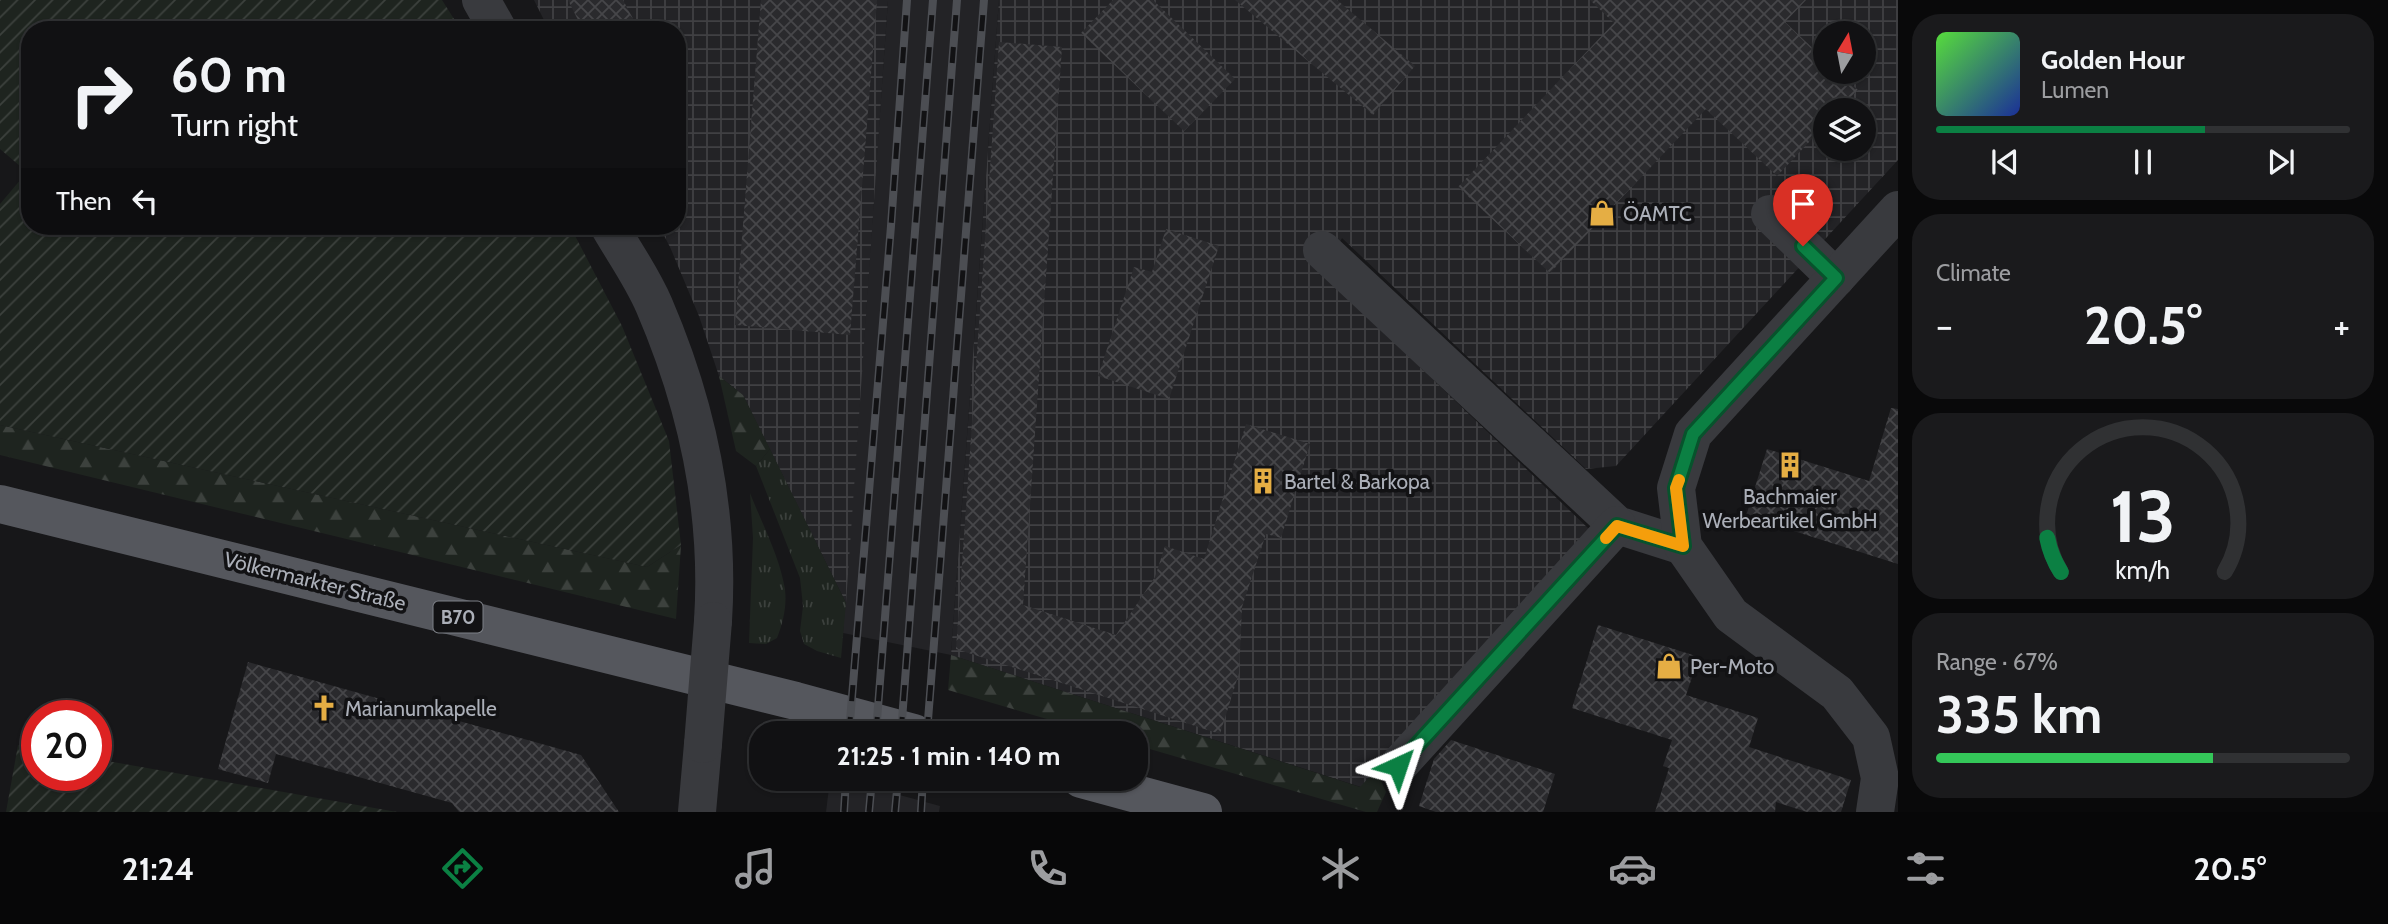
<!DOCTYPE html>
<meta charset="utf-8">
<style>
body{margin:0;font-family:Cabin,sans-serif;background:#1a1a1c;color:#f1f3f6;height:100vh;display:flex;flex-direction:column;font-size:26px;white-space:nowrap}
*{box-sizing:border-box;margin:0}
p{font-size:23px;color:#9c9da0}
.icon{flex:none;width:38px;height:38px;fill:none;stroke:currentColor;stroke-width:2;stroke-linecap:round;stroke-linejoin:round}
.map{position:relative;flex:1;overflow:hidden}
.panel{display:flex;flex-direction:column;gap:14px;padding:14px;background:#09090a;width:490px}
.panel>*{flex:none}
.top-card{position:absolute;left:21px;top:21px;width:665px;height:214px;border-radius:28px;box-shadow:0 2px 5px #0004,0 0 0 2px #303133;background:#111113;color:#f1f3f6;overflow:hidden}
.needle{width:46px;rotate:10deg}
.controls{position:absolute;left:1813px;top:21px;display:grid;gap:14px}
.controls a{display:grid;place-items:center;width:63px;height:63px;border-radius:50%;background:#111113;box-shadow:0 2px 5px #0004,0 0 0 2px #303133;font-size:35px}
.speed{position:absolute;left:21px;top:700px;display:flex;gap:14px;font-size:35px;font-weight:700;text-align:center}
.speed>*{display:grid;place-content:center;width:91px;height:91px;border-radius:50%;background:#111113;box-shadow:0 2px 5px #0004,0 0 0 2px #303133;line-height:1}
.speed .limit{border:10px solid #d22;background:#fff;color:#111}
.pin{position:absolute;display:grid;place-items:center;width:60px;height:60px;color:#fff;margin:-72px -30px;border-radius:50% 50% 50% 0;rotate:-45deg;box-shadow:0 0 7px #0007}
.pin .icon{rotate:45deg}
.me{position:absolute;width:77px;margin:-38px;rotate:42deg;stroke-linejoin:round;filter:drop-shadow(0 0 5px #0008)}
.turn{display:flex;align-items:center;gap:24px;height:147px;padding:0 35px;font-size:32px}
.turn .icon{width:91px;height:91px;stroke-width:2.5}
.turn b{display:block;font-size:49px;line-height:60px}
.then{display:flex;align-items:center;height:66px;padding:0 35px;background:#0003;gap:14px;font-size:26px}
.big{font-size:52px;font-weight:800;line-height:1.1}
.panel .tile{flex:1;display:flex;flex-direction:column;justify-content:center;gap:10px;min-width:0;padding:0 24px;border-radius:28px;background:#1a1a1c}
.panel .dial{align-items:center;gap:0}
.dial svg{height:182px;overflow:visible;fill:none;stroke:#303133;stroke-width:7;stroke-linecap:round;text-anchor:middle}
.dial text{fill:#f1f3f6;stroke:none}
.song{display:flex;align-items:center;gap:21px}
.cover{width:84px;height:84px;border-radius:10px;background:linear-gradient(135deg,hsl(110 70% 55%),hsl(230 70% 35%))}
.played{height:7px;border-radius:4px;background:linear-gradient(90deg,#0b8043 65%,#303133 65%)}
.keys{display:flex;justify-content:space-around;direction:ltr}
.heat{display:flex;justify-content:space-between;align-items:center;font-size:38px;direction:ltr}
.charge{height:10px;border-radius:5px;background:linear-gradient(90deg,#34c759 67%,#303133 0)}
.trip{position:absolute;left:749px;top:721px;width:399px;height:70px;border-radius:28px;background:#111113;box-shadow:0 2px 5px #0004,0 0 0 2px #303133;font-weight:800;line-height:70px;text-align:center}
.tabs{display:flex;height:112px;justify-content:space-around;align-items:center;background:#070708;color:#9c9da0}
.tabs .icon{width:49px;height:49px}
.tabs .current{color:#0b8043}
.tabs b{font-size:32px;color:#f1f3f6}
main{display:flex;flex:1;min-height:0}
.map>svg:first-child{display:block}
.built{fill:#232326}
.industrial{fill:url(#industrial-grid);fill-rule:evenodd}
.grass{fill:url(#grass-tufts)}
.forest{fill:url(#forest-firs)}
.garden{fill:url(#garden-furrows)}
.building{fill:url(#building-cross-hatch)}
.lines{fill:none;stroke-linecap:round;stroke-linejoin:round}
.minor{stroke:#393a3e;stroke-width:38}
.major{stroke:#55575d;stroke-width:38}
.rail-casing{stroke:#4c4e53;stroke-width:8}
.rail{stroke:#121214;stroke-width:5;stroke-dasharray:16;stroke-linecap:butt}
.minor-bridge{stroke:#393a3e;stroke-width:38}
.route-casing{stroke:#07532c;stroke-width:18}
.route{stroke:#0b8043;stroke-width:12}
.slow{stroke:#f59e0b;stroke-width:12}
.labels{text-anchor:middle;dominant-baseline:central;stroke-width:7;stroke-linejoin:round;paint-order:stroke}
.shield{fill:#121214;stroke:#7d8087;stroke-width:2}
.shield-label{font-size:19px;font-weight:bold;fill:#abafb8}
.poi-label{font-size:21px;fill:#abafb8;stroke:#121214;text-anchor:start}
.street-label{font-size:21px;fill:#abafb8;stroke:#121214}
</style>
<main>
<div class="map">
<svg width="1898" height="812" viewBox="0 0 1898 812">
<defs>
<pattern id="industrial-grid" width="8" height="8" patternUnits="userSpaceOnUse" patternTransform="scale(1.75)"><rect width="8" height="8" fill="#232326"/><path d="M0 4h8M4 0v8" fill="none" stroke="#404043"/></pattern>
<pattern id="grass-tufts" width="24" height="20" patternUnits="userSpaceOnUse" patternTransform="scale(1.75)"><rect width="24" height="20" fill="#1e241f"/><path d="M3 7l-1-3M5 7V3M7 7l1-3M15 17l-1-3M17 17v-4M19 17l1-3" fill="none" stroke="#3c413d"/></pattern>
<pattern id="forest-firs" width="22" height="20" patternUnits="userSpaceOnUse" patternTransform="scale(1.75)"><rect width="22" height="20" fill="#1e241f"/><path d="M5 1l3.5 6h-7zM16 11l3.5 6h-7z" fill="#3c413d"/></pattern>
<pattern id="garden-furrows" width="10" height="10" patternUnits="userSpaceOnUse" patternTransform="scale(1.75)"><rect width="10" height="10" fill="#1e241f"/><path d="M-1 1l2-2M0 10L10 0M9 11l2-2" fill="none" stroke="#3c413d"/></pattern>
<pattern id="building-cross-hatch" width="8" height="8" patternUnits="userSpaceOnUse" patternTransform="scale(1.75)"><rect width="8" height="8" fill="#2a2a2d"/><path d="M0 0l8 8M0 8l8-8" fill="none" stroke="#464649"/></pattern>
</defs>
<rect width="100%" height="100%" fill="#171719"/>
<g class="built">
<path d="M888,0H999L951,655L843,633Z"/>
<path d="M830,779H841L940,806L939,812H826Z"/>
</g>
<g class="industrial">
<path d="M534,0H888L846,603L743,395L719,376L699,316L670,247L659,226H677V30H549Z"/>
<path d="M999,0H1898V160L1616,466L1586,469L1342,238L1323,274L1590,530L1361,787L951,655ZM1825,33H1864V72H1825ZM1825,110H1864V149H1825Z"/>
</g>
<g class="grass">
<path d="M770,449L846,603L841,658L817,651L804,644L800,631L803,606L800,578L756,466Z"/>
<path d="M750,493C762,524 780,557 785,590C787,606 783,623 777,638L766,644L749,643L753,538Z"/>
</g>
<g class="forest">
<path d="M719,376L743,395L770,449L756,466L736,451Z"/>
<path d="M0,425L647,567L681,545L676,619L0,455Z"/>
<path d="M951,655L1360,787L1376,770L1386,792L1377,812H1366L1136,745V733H1095L948,690Z"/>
</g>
<g class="garden">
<path d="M0,0H442L461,30H30V226H570L622,326L669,441L681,545L647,567L0,425V204L27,172L0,149Z"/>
<path d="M18,745L37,748V775H96V759L397,812H6Z"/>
</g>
<g class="building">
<path d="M568,0H623L639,30H583Z"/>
<path d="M761,0H877L850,335L735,325Z"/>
<path d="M1113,0H1153L1235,79L1184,131L1081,33Z"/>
<path d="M1235,0H1337L1415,66L1373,115Z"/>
<path d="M1590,0H1806L1785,22L1825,60V72H1838L1858,90L1839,110H1825V125L1777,176L1706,109L1550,273L1458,187L1614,23Z"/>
<path d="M999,42L1062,47L1023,605L1116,635L1155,577L1165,546L1204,559L1246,424L1310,444L1281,538L1266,534L1242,607L1239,673L1220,734L956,649Z"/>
<path d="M1166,229L1219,246L1169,399L1098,376L1134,267L1152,272Z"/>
<path d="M1891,408L1898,409V564L1746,516L1767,449L1869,481Z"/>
<path d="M1598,625L1699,657L1686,695L1758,718L1749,747L1851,780L1841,812H1807L1776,802L1775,812H1655L1669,768L1663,766L1672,740L1572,708Z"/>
<path d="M248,662L581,755L619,812H459L452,803L276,754L268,783L218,769Z"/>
<path d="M1451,740L1555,774L1543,812H1436L1419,806L1434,759Z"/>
</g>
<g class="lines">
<g class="minor">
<path d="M481,0L498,30"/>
<path d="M1770,214L1836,278"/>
<path d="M609,226C624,252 642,277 654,305C697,405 720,512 713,621"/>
<path d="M1322,250L1617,525L1683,546"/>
<path d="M1398,766L1617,525"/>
<path d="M697,812L703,744"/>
<path d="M1875,812L1880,778L1871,737L1837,693L1731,615L1683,546L1676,488L1693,434L1898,210"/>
</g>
<g class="major">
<path d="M0,504L796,701L914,733"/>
<path d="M1081,779L1203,812"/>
</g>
<g class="rail-casing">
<g id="rail">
<path d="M849,733L891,226L907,0"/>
<path d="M876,733L933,0"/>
<path d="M901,733L957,0"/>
<path d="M927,733L984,0"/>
<path d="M844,812L846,779"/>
<path d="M869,812L872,779"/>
<path d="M895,812L898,779"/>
<path d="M921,812L923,779"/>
</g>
</g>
<use href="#rail" class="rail"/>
<path class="minor-bridge" d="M703,744L713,621"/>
</g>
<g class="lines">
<g class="route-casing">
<path id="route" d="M1398,766L1617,526L1683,546L1676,488L1693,434L1836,278L1803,246"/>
</g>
<use href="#route" class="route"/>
<path class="slow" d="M1606,538L1617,526L1683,546L1676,488L1679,480"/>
</g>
<defs>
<g id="shop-bare" transform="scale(2.1)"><path d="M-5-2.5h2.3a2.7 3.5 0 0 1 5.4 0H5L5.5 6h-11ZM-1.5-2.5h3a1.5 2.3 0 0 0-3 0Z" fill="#e5ae44" stroke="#121214" stroke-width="2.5" paint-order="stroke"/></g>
<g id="building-bare" transform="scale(2.1)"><path d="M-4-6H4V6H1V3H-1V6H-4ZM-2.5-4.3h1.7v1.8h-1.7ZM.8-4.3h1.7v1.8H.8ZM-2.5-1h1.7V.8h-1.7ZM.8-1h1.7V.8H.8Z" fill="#e5ae44" stroke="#121214" stroke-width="2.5" paint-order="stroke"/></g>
<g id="church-bare" transform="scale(2.1)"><path d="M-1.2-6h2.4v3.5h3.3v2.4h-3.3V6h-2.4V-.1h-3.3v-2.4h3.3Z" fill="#e5ae44" stroke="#121214" stroke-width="2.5" paint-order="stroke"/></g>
</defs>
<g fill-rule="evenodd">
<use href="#shop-bare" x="1602" y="213"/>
<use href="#building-bare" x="1790" y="465"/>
<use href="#building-bare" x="1263" y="481"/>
<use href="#shop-bare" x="1669" y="666"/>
<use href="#church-bare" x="324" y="708"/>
</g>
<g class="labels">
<rect class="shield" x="433.5" y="601.5" width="49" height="31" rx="5"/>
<g class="shield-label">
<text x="458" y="617">B70</text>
</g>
<g class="poi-label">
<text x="1623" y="213">ÖAMTC</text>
<text x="1284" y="481">Bartel &amp; Barkopa</text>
<text x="1790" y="496" text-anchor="middle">Bachmaier<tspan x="1790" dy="24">Werbeartikel GmbH</tspan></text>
<text x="1690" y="666">Per-Moto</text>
<text x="345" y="708">Marianumkapelle</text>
</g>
<g class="street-label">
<text transform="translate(315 581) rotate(14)">Völkermarkter Straße</text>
</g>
</g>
</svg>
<div class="controls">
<a><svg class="needle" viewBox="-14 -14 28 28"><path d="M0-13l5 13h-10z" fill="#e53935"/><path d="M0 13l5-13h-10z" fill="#9c9da0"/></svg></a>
<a><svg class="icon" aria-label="layers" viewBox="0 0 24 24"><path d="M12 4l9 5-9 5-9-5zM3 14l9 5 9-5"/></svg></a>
</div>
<div class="speed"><div class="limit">20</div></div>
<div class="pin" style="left:1803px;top:246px;background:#d93025"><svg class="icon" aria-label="arrive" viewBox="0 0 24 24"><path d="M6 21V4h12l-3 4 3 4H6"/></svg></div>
<svg class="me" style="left:1398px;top:766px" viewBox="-20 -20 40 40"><path d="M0-17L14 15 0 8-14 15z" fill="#0b8043" stroke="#fff" stroke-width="4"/></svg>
<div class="trip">21:25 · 1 min · 140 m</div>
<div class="top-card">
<div class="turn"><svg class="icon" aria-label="right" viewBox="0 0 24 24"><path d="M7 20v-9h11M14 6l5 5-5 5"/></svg><div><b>60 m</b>Turn right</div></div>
<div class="then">Then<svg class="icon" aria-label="left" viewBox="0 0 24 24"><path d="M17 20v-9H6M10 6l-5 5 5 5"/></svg></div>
</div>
</div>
<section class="panel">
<div class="tile">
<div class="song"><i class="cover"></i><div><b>Golden Hour</b><p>Lumen</p></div></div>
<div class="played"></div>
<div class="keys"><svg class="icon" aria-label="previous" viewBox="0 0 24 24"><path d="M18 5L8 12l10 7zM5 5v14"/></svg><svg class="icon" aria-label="pause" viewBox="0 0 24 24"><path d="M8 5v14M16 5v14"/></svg><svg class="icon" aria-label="next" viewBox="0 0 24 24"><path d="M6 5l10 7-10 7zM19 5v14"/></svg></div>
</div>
<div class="tile"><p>Climate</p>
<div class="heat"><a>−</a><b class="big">20.5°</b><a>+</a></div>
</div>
<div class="tile dial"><svg viewBox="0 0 100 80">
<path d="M14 69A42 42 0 1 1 86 69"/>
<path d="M14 69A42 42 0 0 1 8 54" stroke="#0b8043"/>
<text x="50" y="56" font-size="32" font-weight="700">13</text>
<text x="50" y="72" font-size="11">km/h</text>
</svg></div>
<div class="tile"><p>Range · 67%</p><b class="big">335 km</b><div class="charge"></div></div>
</section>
</main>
<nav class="tabs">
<b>21:24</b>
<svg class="icon current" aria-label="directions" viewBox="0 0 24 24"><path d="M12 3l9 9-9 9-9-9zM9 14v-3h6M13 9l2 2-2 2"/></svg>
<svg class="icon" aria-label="music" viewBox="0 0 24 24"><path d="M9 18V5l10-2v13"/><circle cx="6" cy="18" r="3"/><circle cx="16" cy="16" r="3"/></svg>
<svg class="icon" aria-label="phone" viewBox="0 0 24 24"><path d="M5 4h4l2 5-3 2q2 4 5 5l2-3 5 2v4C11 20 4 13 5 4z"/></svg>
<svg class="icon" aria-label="climate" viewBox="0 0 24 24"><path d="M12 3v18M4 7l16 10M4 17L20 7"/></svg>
<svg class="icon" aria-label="car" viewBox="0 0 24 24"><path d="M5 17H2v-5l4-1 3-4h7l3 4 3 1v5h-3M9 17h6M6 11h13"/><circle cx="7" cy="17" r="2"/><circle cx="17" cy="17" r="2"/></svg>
<svg class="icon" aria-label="filters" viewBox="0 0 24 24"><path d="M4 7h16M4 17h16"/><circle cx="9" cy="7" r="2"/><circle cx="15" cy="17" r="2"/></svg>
<b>20.5°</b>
</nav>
